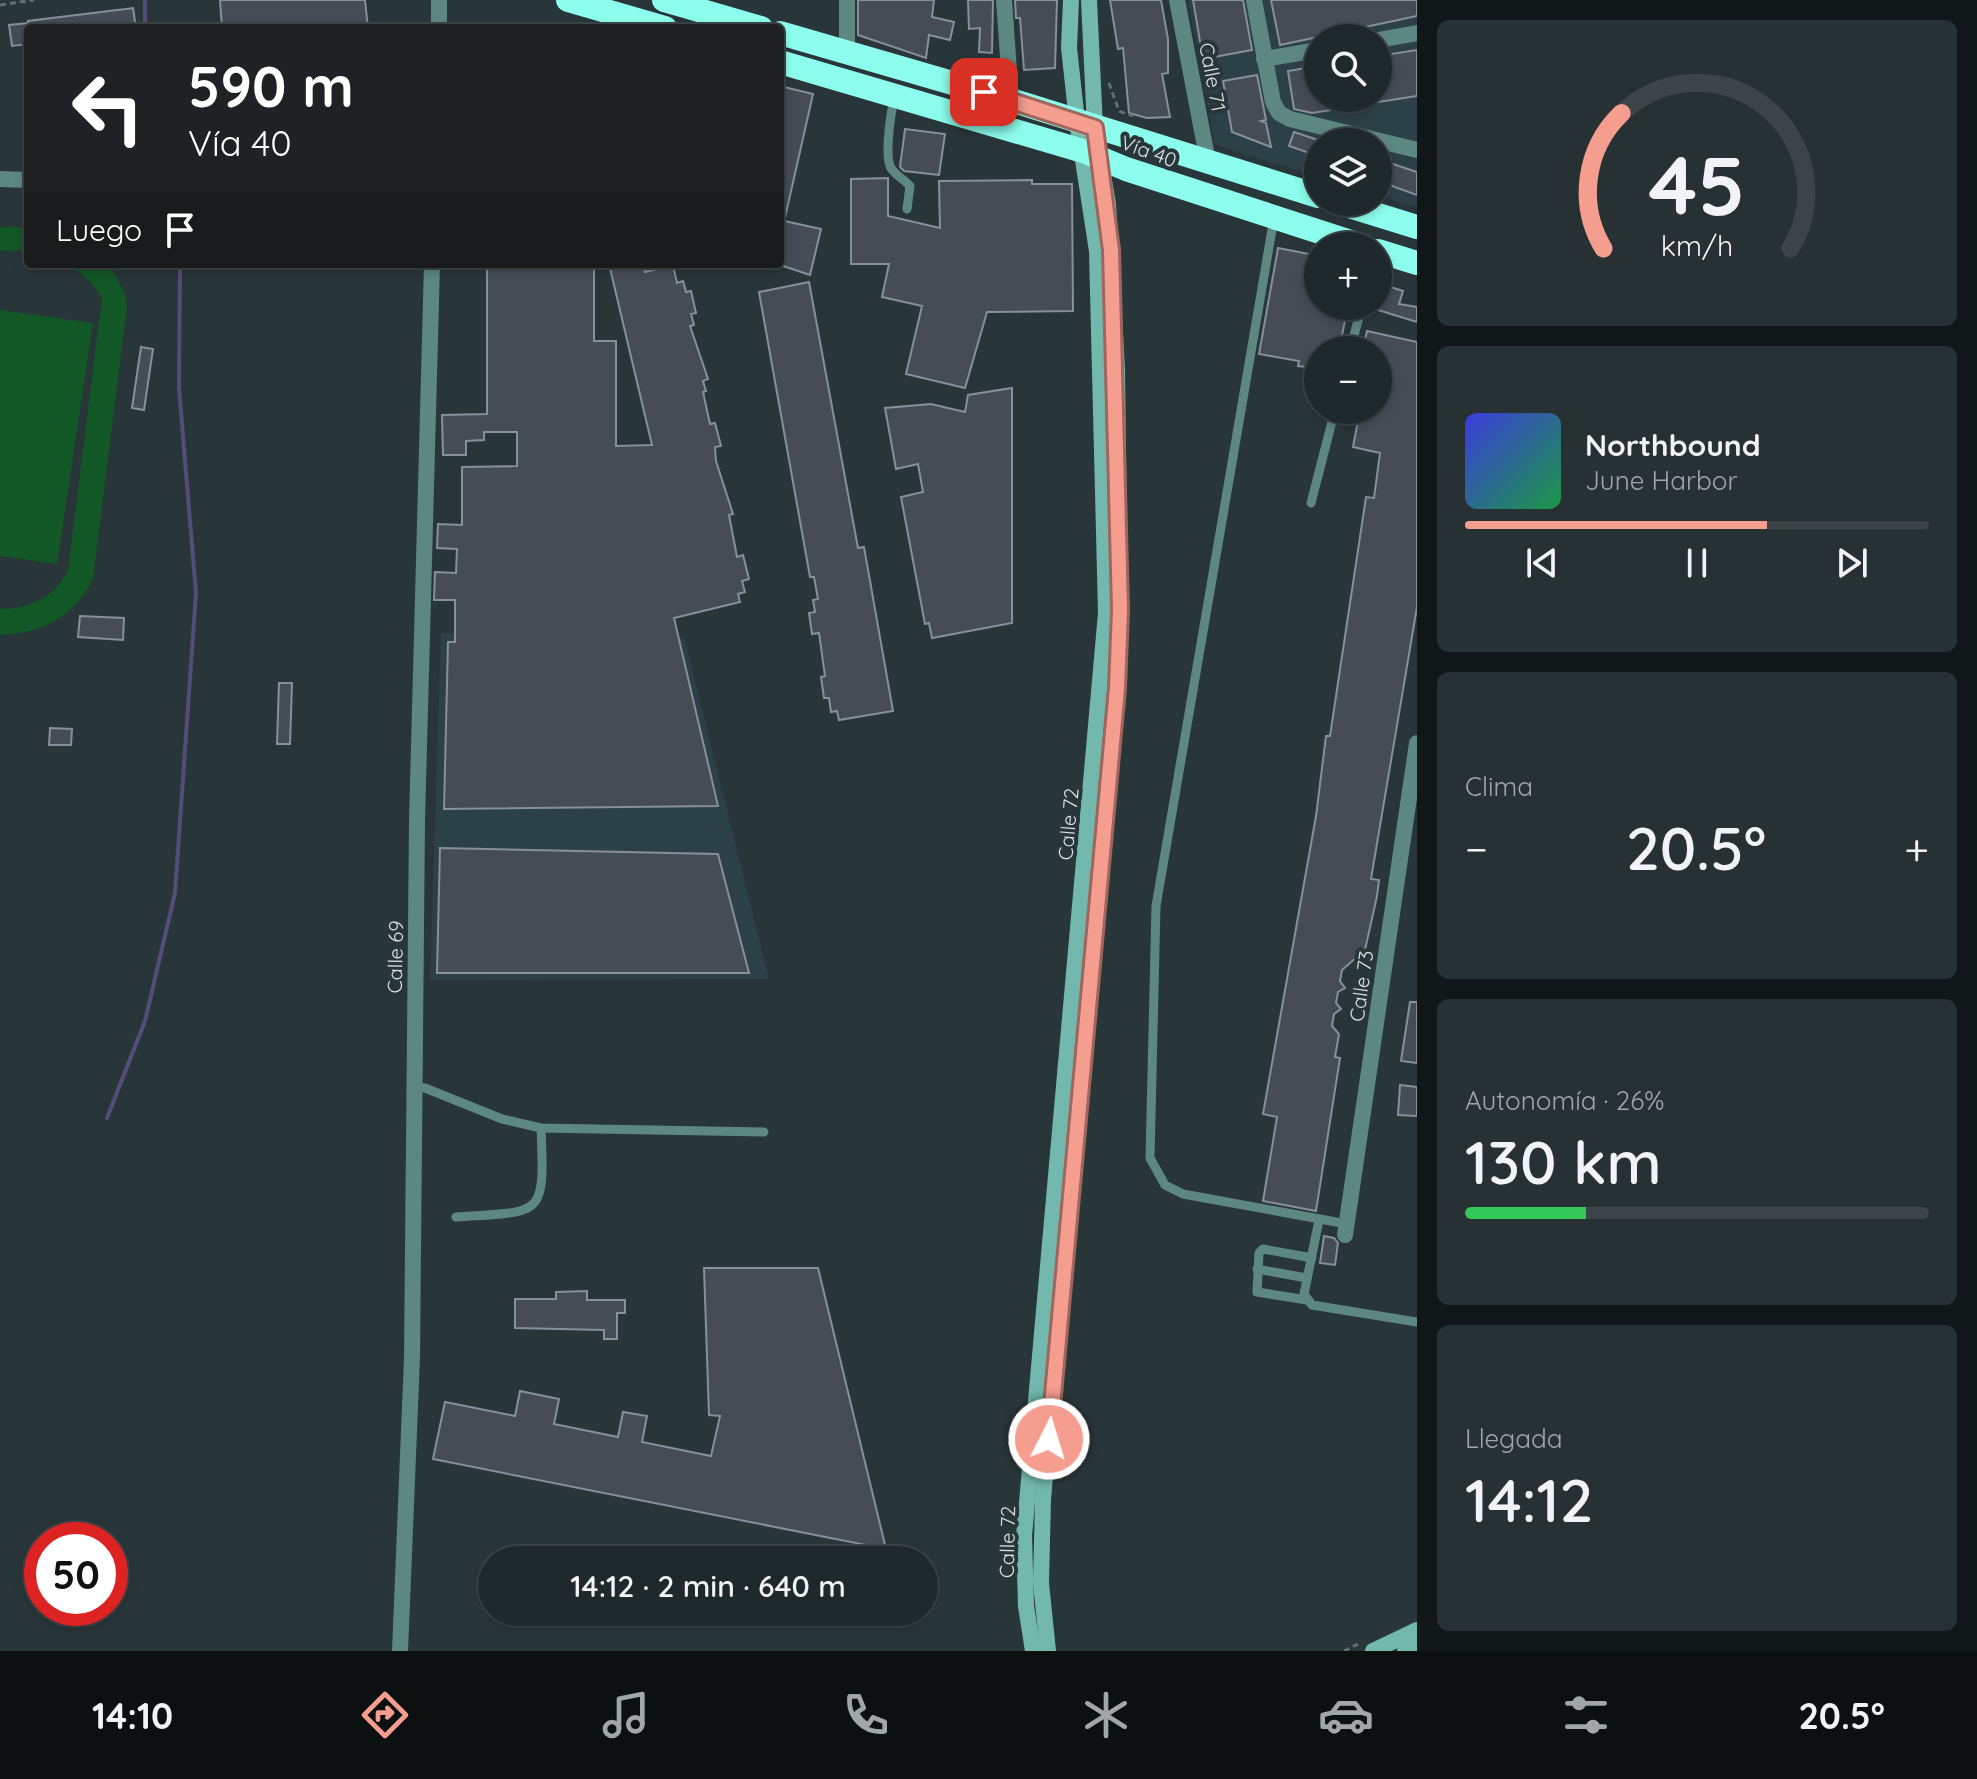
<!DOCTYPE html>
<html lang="es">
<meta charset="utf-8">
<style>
body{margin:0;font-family:Quicksand,sans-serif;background:#273033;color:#f1f3f6;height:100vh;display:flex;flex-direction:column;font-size:30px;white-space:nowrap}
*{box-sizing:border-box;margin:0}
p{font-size:26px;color:#a1a6a9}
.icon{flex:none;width:44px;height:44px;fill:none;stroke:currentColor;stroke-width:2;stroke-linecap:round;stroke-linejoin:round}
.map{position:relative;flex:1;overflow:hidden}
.panel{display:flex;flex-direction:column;gap:20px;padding:20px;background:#111618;width:560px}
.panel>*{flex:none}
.top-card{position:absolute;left:24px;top:24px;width:760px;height:244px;border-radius:8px;box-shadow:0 4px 12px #0003,0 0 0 2px #3c4447;background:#202124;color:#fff;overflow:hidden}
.tools{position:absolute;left:1304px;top:24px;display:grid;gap:16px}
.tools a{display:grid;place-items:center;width:88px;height:88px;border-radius:50%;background:#1f282b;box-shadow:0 4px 12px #0003,0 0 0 2px #3c4447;font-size:40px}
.speed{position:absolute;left:24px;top:1522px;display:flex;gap:16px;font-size:40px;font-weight:700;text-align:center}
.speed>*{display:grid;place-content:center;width:104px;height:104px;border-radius:50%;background:#1f282b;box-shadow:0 4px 12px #0003,0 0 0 2px #3c4447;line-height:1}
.speed .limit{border:12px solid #d22;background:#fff;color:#111}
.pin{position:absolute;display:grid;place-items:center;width:68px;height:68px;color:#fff;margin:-34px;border-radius:16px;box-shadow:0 4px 12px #0006}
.me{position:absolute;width:88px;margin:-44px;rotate:5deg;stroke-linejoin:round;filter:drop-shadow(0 0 6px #0008)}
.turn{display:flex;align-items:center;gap:28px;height:168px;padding:0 32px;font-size:36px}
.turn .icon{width:104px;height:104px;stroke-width:2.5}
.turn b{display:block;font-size:56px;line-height:68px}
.then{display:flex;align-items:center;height:76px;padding:0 32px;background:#0003;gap:16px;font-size:30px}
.big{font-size:60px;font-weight:600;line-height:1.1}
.panel .tile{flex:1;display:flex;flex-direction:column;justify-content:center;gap:12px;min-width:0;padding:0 28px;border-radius:12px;background:#273033}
.panel .dial{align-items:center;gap:0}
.dial svg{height:208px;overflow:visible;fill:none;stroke:#3c4447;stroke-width:7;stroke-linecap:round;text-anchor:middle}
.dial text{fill:#f1f3f6;stroke:none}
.song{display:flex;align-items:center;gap:24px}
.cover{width:96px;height:96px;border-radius:12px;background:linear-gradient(135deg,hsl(240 70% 55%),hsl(140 70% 35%))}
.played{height:8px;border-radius:4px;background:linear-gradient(90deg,#f59d8f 65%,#3c4447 65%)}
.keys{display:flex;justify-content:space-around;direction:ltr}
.heat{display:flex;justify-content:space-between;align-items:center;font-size:44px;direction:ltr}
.charge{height:12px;border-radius:6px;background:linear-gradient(90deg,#34c759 26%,#3c4447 0)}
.trip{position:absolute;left:478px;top:1546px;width:460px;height:80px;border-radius:40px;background:#1f282b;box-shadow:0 4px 12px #0003,0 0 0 2px #3c4447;font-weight:600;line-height:80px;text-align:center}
.dock{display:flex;height:128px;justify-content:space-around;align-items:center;background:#0c1011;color:#a1a6a9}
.dock .icon{width:56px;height:56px}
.dock .on{color:#f59d8f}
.dock b{font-size:36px;color:#f1f3f6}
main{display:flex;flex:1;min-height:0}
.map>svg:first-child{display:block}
.built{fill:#2c4147;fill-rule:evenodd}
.green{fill:#125726}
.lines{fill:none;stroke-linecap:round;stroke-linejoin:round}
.stream{stroke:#554c79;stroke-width:4}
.building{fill:#454c55;stroke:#878f99;stroke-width:2}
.path{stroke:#626e70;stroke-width:3;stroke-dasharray:6 4;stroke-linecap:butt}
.lane{stroke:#5d8881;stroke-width:9}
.street{stroke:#5d8881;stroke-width:16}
.secondary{stroke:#72b8ac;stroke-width:16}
.highway{stroke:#8dfeed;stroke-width:24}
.route-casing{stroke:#9f665d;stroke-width:20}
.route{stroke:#f59d8f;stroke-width:14}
.labels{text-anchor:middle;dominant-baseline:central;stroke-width:8;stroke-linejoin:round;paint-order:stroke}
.street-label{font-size:20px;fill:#d9e1e3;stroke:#293639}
</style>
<main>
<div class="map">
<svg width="1417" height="1651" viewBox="0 0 1417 1651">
<rect width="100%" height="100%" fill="#293639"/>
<g class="built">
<path d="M1188,0H1417V208L1378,195V142H1318V177L1215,145ZM1318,38H1378V98H1318Z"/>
<path d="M441,633L684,637L769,979L430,980Z"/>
</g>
<g class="green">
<path d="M0,227H28V250L0,251Z"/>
<path d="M69,264H109L124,292L127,306L93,579C73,618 42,633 0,635V609C31,608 53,598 68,571L102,298L92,283Z"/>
<path d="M0,310L93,323L57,564L0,556Z"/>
</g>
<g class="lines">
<g class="stream">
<path d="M145,28V0"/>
<path d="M107,1118L145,1021L175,893L196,593L179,388L180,264"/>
</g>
</g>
<g class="building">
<path d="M220,0H365L368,28H222Z"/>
<path d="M858,0H934L932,17L954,22L950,40L929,35L926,58L858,35Z"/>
<path d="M968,0H993L992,53L979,52L980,28L969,29Z"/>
<path d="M1015,0H1057L1055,68L1024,70L1020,18H1016Z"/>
<path d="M1110,0H1161L1168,39V73L1162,74L1170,117L1147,118L1129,113L1123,48L1118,49Z"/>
<path d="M1193,0H1243L1252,50L1203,59Z"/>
<path d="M1271,0H1417V16L1280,45Z"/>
<path d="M133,8L136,28H28V21Z"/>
<path d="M28,23V44L12,46L9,25Z"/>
<path d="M1417,50V96L1378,102V56Z"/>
<path d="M1318,66V98H1363V105L1312,113L1294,109L1288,71Z"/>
<path d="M1257,75L1266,120L1261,121L1266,123L1271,147L1232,132L1223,81Z"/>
<path d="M780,86L813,94L785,218H780Z"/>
<path d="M905,129L945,134L939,175L904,171L900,167Z"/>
<path d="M1294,132L1318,140V156L1289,146Z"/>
<path d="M1378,159L1417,172V195L1378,181Z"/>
<path d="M888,178V216L940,228L939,181L1032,180V184H1072L1073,311L987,312L965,388L906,374L922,306L882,297L889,264H851V179Z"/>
<path d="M780,220L821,229L810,275L780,265Z"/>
<path d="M1278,248L1309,254L1307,265L1318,267V306H1348L1339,350H1318V368L1298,366L1299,361L1259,354Z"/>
<path d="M487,264H594V341H616V446L652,445L609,264H643L645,272L673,265L677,283L683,281L686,292L691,291L696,313L691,314L694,325L690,326L708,379L703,381L706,391L703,392L710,424L715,423L721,446L715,447L716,461L733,514L729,515L737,557L743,555L749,579L742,581L745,592L738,594L740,602L674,618L718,806L444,809L448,642H455V600H434L435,572L456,573L457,549L437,548L438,524L462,525V467L517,466V432H484V440L466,441V455H443L442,415L487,414Z"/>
<path d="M809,282L858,548L864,547L893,711L839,720L837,711L831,712L829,698H824L821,677L825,676L819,633L812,634L809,613L815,612L813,600L818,599L814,577H810L759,292Z"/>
<path d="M1378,283L1403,291L1399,304L1417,307V322L1378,310Z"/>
<path d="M1367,331L1417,342V607L1371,879L1379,880L1377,896L1365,950L1342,970L1340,981L1345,988L1338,992L1336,1003L1341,1009L1334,1014L1332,1026L1339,1034L1335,1057L1340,1058L1316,1211L1263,1201L1277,1117L1263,1114L1316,816L1326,736H1330L1366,497L1374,498L1380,453L1353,447L1360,410H1378V350H1363Z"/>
<path d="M141,347L153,349L144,410L132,408Z"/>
<path d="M1012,388V623L932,638L929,623L925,624L901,497L923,492L918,464L896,469L885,408L931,404L965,412L968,395Z"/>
<path d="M80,616L124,618L123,640L78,637Z"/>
<path d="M279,683H292L290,744H277Z"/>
<path d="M50,728L72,729L71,745H49Z"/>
<path d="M440,848L718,854L749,973H437Z"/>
<path d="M1410,1002H1417V1063L1401,1061Z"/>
<path d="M1400,1085L1417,1087V1116L1398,1115Z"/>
<path d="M1324,1236L1334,1238L1338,1243L1335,1265L1320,1263Z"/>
<path d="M704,1268H818L886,1549L433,1459L445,1402L515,1416L520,1391L559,1399L554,1424L618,1437L623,1412L647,1416L642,1442L711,1456L720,1416L709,1415Z"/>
<path d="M587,1291V1300H625V1313H617V1339H604V1330L515,1328V1299H556V1292Z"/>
</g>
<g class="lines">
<g class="path">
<path d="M0,5L34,0"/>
<path d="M1109,83L1119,111L1133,116"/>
<path d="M1344,1651L1358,1644"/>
</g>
<g class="lane">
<path d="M895,96C891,110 884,156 891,168C895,175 905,180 910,186L907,209"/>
<path d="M1274,218L1156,906L1150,1158L1165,1185L1183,1194L1347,1224"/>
<path d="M1350,350L1362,306"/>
<path d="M1311,503L1335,410"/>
<path d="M414,1087L425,1088L502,1119L541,1128L764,1132"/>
<path d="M456,1217C543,1211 545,1219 541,1128"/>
<path d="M1319,1220L1304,1294L1312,1305L1417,1322"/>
<path d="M1257,1269L1307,1278"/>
<path d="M1307,1300L1257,1292L1259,1253L1263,1249L1312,1258"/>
</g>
<g class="street">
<path d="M847,0V53"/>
<path d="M1004,0L1011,100"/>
<path d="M1177,0L1208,162"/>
<path d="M1254,0L1273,102L1279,113L1290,119L1417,150"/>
<path d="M439,28V0"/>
<path d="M1378,40L1417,33"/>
<path d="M1264,59L1318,50"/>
<path d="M0,179L28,180"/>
<path d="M1345,1235L1417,743"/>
<path d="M400,1651L412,1358L417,821L432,264"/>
</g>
<g class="secondary">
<path d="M1033,1651L1026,1606L1024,1536L1106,613L1097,251L1077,121L1069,48L1071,0"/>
<path d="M1048,1651L1041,1583L1043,1499L1117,688L1120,610L1117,371L1108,204L1095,128L1089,0"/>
<path d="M1373,1651L1417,1630"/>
<path d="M1405,1651L1417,1646"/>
</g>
<g class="highway">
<path d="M568,0L665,28"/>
<path d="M664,0L761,28"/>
<path d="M780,33L1011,100L1318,196"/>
<path d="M780,62L1083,151L1126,169L1363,246"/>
<path d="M1336,202L1417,227"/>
<path d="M1378,251L1417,263"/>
</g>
</g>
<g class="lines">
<g class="route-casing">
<path id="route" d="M984,92L1095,128L1111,250L1120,610L1117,688L1049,1439"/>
</g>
<use href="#route" class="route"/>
</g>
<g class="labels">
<g class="street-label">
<text transform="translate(1213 77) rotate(79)">Calle 71</text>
<text transform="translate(1149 151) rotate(20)">Vía 40</text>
<text transform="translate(1068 824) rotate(-85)">Calle 72</text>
<text transform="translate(395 957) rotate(-89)">Calle 69</text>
<text transform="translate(1361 986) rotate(-82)">Calle 73</text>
<text transform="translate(1007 1542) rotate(-89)">Calle 72</text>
</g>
</g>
</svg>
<div class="tools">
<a><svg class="icon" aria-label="search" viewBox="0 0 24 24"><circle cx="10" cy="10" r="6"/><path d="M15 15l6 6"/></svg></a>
<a><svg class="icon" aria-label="layers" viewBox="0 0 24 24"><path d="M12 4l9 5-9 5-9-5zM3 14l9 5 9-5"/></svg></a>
<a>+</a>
<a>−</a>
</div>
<div class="speed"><div class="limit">50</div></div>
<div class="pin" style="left:984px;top:92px;background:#d93025"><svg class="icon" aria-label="arrive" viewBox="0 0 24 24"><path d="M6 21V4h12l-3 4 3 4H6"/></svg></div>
<svg class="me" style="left:1049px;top:1439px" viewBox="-20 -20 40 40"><circle r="17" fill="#f59d8f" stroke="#fff" stroke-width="3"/><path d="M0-11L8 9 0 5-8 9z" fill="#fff"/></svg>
<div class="trip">14:12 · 2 min · 640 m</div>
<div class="top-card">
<div class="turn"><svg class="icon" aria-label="left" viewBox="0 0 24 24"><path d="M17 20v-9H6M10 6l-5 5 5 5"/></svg><div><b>590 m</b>Vía 40</div></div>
<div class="then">Luego<svg class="icon" aria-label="arrive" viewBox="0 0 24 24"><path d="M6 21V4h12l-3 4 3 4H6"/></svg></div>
</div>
</div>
<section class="panel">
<div class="tile dial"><svg viewBox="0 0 100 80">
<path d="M14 69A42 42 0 1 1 86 69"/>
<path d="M14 69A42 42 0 0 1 21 17" stroke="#f59d8f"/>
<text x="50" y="56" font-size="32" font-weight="700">45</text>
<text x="50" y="72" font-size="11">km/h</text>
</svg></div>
<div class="tile">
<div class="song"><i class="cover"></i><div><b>Northbound</b><p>June Harbor</p></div></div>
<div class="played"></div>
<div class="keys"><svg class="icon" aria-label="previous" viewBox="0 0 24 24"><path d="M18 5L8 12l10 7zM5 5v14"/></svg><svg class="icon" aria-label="pause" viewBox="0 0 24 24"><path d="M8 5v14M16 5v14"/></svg><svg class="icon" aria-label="next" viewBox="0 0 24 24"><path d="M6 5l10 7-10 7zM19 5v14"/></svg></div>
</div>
<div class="tile"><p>Clima</p>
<div class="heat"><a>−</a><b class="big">20.5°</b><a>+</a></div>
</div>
<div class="tile"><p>Autonomía · 26%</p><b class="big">130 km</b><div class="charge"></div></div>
<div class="tile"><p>Llegada</p><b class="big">14:12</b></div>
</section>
</main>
<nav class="dock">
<b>14:10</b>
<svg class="icon on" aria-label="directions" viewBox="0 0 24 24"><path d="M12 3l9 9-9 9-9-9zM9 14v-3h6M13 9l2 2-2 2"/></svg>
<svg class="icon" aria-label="music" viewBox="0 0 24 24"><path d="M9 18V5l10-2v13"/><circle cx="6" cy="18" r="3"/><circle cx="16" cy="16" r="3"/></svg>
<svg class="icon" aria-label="phone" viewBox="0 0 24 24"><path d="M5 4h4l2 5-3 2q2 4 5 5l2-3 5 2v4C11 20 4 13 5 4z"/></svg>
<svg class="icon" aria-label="climate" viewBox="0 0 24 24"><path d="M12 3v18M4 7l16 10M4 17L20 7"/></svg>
<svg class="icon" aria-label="car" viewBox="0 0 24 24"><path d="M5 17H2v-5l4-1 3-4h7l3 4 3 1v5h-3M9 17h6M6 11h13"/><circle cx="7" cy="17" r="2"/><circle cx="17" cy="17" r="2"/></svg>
<svg class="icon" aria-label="filters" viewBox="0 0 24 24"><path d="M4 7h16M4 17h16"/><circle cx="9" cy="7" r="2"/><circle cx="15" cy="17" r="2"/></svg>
<b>20.5°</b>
</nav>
